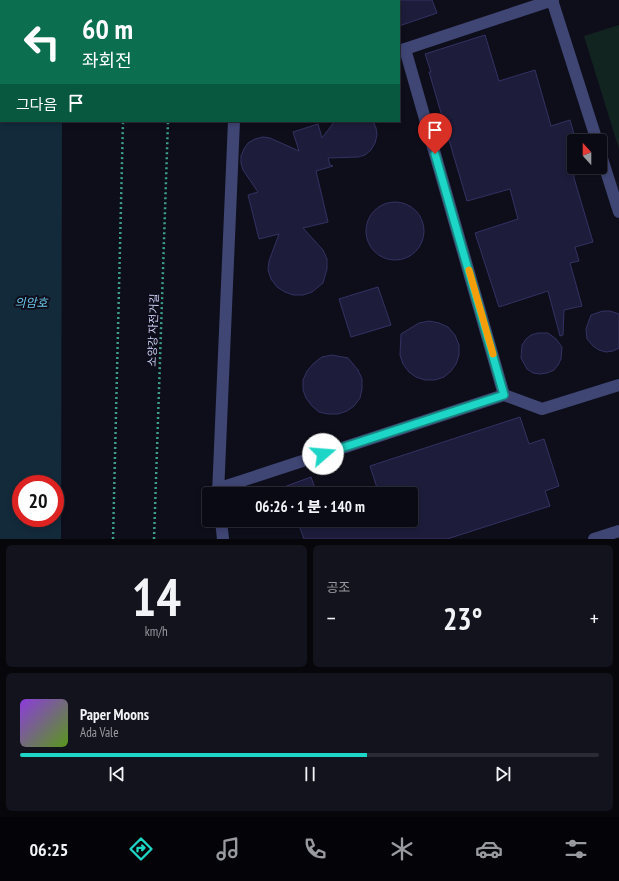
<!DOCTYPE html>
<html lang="ko">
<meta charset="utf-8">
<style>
body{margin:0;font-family:"PT Sans Narrow","Noto Sans KR",sans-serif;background:#13131d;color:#f1f3f6;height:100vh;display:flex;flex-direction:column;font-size:15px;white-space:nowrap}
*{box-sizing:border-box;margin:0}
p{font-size:13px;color:#999aa0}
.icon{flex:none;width:22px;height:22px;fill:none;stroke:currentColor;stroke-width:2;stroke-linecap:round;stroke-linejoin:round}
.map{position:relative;height:539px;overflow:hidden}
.sheet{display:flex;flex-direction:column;gap:6px;padding:6px;background:#06060b;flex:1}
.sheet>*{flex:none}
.guide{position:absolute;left:0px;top:0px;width:400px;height:122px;box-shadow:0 2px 6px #0003,0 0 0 1px #2a2b34;background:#0b6e4f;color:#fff;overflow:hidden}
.needle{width:26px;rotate:339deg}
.tools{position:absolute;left:567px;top:134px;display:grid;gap:8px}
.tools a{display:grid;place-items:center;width:40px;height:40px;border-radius:4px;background:#0a0a14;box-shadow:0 2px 6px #0003,0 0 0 1px #2a2b34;font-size:20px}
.speed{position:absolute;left:12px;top:475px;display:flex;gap:8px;font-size:20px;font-weight:700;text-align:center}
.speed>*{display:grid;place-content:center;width:52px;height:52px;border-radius:50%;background:#0a0a14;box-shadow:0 2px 6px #0003,0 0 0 1px #2a2b34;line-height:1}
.speed .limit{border:6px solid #d22;background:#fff;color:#111}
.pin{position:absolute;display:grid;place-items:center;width:34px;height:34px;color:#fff;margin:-41px -17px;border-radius:50% 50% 50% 0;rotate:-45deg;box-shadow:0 0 4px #0007}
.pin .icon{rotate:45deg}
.me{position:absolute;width:44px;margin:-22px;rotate:72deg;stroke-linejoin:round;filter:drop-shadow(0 0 3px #0008)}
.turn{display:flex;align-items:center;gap:14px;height:84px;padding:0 16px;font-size:18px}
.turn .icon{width:52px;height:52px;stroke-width:2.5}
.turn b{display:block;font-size:28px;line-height:34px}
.then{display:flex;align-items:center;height:38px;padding:0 16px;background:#0003;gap:8px;font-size:15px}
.big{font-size:30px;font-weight:800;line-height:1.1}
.sheet .tile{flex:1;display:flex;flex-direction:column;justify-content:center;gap:6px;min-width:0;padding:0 14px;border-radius:6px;background:#13131d}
.sheet .dial{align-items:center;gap:0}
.dial b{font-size:52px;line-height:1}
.song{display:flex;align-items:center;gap:12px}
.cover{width:48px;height:48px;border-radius:6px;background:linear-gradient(135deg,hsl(270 70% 55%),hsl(90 70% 35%))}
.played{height:4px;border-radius:2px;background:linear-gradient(90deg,#1ed6c7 60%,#2a2b34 60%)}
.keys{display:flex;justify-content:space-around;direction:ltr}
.heat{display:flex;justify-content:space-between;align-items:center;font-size:22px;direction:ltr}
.sheet .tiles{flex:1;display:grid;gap:6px;grid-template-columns:1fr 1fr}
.tile:last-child{grid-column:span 2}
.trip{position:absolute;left:202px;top:487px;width:216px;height:40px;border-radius:4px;background:#0a0a14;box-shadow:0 2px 6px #0003,0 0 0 1px #2a2b34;font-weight:800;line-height:40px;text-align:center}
.dock{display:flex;height:64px;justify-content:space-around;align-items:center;background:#040408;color:#999aa0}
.dock .icon{width:28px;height:28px}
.dock .active{color:#1ed6c7}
.dock b{font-size:18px;color:#f1f3f6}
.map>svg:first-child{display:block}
.green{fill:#122420}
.water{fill:#132a3b;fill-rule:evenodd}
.building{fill:#1d1c3a;stroke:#333263}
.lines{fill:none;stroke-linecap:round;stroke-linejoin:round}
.path{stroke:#3c9f87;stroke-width:2.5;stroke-dasharray:2 3;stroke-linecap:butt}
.minor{stroke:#3f4674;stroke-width:12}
.route-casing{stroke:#148b81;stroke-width:10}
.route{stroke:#1ed6c7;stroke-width:7}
.slow{stroke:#f59e0b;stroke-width:7}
.labels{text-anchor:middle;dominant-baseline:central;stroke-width:4;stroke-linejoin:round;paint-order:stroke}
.street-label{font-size:11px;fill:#cfd2f8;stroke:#0e0e1b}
.water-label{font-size:12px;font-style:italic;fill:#6bc6ea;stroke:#0e0e1b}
</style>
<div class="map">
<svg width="619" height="539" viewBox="0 0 619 539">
<rect width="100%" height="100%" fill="#0e0e1b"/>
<path class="green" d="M619,25V149L584,36Z"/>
<path class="water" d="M0,0H62L1,1V121H62L61,539H0ZM21,484H55V518H21Z"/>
<g class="building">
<path d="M399,0H432L437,13L399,26Z"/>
<path d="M485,35L499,81L535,70L551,126L570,120L574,134V178L593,242L575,247L579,261L570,263L582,306L564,310L563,335L560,336L548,291L499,307L475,233L518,219L510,189L467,201L429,72H431L425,54Z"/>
<path d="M335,121H373L376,128L377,135L375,143L371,150L365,155L358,157L328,158L330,165L333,166L316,171L328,222L303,228L323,250L327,259V269L323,283L312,292L303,295H293L285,292L277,287L271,279L268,270L269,261L279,234L259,239L248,195L258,192L243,170L241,163V156L244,149L248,143L255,139L263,137L270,138L299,151L293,132L318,124L322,138Z"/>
<circle cx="395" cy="231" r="29"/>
<path d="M378,287L391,325L351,337L339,299Z"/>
<path d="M603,311H610L619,314V348L613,351L606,352L599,350L593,346L587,339L586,329L591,315Z"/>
<path d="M429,321L439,323L448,327L455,335L459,345V355L456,364L451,371L444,377L435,380H425L416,377L409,372L403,364L400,355L401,334L419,323Z"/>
<path d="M538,333H548L556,339L562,347L561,359L558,365L554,370L547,373L540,374L533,373L527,369L521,358L522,345L526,339L531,335Z"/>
<path d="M332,355L348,358L358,370L362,379V389L360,398L354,406L347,411L338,414H328L319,412L312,406L306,398L303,390V380L307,371L314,363L322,357Z"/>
<path d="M520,417L529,444L544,439L559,486L545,491L550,506L447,539H304L297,520H411V494H379L370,466Z"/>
<path d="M311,477L317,494H287L284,487Z"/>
</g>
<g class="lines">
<g class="path">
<path d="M126,1V0"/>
<path d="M172,1V0"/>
<path d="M113,539L123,121"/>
<path d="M154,539L168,121"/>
</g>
<g class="minor">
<path d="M552,0L597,141"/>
<path d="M238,1L239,0"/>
<path d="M405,49L504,395"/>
<path d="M399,51L553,0"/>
<path d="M600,152L619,212"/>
<path d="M217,489L504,395L542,409L619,385"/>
<path d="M218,494L234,121"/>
<path d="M221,520L223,539"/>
<path d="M594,539L619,531"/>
</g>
</g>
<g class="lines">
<g class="route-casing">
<path id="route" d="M323,454L504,395L435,154"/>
</g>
<use href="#route" class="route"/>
<path class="slow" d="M469,270L493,354"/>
</g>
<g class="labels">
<g class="street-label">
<text transform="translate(153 330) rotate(-88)">소양강 자전거길</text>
</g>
<g class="water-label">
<text x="31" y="302">의암호</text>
</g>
</g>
</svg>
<div class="tools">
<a><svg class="needle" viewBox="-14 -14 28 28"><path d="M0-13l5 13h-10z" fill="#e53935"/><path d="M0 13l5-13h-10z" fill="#999aa0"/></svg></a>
</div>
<div class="speed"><div class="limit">20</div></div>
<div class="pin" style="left:435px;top:154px;background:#d93025"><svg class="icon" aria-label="arrive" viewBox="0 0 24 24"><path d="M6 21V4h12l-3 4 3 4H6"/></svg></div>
<svg class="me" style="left:323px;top:454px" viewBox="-20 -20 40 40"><circle r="19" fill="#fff"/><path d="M0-13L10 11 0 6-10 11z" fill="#1ed6c7"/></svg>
<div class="trip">06:26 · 1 분 · 140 m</div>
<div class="guide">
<div class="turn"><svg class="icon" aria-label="left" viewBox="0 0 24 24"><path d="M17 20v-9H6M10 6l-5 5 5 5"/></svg><div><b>60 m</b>좌회전</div></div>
<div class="then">그다음<svg class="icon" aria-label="arrive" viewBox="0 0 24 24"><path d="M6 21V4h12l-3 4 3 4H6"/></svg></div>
</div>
</div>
<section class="sheet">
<div class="tiles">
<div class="tile dial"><b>14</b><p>km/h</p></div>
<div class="tile"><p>공조</p>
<div class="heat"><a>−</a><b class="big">23°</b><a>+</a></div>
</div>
<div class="tile">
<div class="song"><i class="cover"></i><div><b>Paper Moons</b><p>Ada Vale</p></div></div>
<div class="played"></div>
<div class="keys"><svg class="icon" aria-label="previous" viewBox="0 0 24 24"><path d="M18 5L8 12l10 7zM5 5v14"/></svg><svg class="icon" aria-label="pause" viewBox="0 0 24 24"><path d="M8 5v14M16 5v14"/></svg><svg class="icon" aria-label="next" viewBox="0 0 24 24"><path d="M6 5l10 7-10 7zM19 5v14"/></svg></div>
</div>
</div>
</section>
<nav class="dock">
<b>06:25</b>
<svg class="icon active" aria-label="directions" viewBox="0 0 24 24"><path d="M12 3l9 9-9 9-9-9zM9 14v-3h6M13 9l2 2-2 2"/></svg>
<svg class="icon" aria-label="music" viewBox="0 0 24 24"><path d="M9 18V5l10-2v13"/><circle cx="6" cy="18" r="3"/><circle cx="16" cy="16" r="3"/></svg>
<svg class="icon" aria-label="phone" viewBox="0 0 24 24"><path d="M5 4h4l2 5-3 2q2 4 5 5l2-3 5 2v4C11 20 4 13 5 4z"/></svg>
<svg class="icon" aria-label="climate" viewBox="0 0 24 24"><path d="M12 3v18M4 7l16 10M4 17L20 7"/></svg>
<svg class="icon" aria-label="car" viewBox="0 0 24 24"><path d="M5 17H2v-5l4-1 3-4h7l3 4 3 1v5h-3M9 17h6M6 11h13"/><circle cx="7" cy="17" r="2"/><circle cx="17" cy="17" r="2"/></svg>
<svg class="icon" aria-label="filters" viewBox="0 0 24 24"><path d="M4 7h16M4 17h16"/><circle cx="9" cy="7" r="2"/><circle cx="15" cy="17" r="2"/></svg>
</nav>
